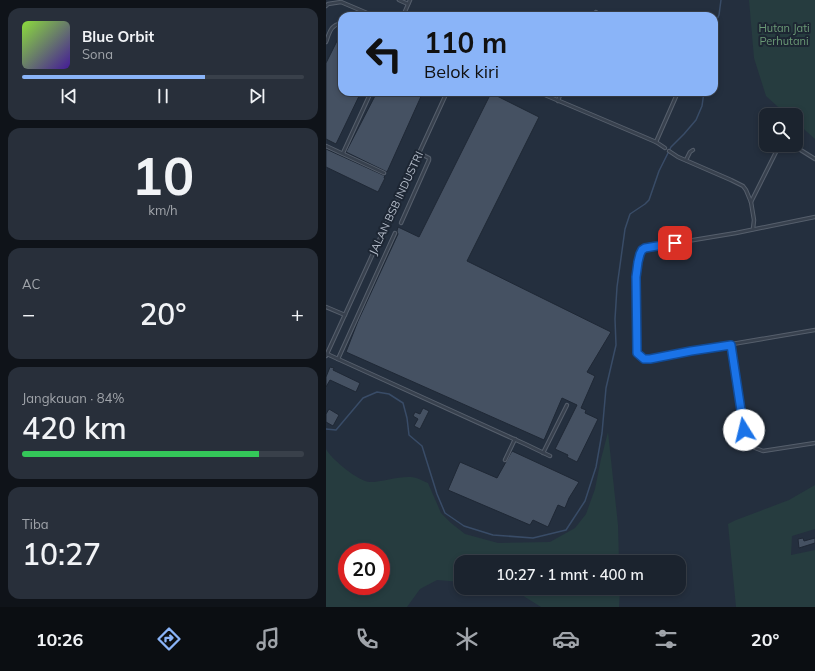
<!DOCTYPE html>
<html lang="id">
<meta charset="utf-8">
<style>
body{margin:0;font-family:Mulish,sans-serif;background:#282f3a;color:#f1f3f6;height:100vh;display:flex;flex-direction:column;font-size:15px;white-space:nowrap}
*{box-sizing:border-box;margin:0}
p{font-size:13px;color:#a0a4aa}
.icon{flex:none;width:22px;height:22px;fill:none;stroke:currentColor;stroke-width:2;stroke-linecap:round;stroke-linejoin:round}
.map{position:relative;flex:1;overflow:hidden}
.drawer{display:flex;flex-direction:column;gap:8px;padding:8px;background:#0f1319;width:326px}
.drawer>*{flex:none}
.guide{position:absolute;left:12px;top:12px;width:380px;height:84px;border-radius:12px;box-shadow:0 2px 6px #0003,0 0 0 1px #39404a;background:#8ab4f8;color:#111;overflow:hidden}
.buttons{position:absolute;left:433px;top:108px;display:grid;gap:8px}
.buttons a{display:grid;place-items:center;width:44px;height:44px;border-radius:8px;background:#1b232e;box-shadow:0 2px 6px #0003,0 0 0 1px #39404a;font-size:20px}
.speed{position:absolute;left:12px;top:543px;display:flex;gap:8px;font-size:20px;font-weight:700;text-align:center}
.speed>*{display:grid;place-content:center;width:52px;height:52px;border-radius:50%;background:#1b232e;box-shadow:0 2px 6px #0003,0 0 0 1px #39404a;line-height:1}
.speed .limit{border:6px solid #d22;background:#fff;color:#111}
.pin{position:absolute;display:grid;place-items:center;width:34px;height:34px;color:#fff;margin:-17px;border-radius:8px;box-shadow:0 2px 6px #0006}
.me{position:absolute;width:44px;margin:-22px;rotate:351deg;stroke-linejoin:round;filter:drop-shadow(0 0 3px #0008)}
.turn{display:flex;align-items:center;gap:14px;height:84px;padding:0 20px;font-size:18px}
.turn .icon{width:52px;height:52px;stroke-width:2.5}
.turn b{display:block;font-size:28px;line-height:34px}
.big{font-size:30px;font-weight:600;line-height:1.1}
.drawer .widget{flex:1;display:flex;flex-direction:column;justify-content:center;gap:6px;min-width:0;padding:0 14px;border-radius:12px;background:#282f3a}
.drawer .dial{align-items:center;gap:0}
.dial b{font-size:52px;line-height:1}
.song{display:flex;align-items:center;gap:12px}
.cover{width:48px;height:48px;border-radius:6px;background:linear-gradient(135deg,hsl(90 70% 55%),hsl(260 70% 35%))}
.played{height:4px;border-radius:2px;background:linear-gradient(90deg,#8ab4f8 65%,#39404a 65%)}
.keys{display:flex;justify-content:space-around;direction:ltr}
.heat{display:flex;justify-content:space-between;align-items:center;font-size:22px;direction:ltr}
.charge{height:6px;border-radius:3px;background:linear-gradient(90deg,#34c759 84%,#39404a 0)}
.trip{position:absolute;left:128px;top:555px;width:232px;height:40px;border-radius:12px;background:#1b232e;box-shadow:0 2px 6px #0003,0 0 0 1px #39404a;font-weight:600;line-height:40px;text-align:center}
.menu{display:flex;height:64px;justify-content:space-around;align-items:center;background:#0b0e12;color:#a0a4aa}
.menu .icon{width:28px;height:28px}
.menu .active{color:#8ab4f8}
.menu b{font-size:18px;color:#f1f3f6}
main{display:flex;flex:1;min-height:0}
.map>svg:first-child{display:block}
.green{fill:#263c3f;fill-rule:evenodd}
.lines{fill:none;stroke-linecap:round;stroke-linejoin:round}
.stream{stroke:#394c67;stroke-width:1.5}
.building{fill:#455162;stroke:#1f2835}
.service-casing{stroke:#565f6c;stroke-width:4.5}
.service{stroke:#38414e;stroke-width:2.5}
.route-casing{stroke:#114b97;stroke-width:10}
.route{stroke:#1a73e8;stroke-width:7}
.labels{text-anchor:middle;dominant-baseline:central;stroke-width:4;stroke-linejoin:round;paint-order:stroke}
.park-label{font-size:11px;fill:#6b9a76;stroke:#1d2633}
.street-label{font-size:11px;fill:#b4bcc9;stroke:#1d2633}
</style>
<main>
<section class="drawer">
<div class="widget">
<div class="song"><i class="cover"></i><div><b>Blue Orbit</b><p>Sona</p></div></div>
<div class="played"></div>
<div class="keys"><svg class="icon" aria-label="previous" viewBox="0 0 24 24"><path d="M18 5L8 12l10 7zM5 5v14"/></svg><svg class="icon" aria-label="pause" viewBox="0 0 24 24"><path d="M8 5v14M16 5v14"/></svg><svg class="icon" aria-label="next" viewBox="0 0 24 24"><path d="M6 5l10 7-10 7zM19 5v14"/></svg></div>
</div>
<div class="widget dial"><b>10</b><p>km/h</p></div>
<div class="widget"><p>AC</p>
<div class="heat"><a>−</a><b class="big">20°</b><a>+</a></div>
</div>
<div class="widget"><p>Jangkauan · 84%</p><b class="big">420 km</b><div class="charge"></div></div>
<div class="widget"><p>Tiba</p><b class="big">10:27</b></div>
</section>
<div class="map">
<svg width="489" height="607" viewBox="0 0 489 607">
<rect width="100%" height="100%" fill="#242f3e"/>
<g class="green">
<path d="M423,0H489V139L470,122V115H461L440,96L428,58Z"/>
<path d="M282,432L292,525L293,562H135V582L111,580L94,589L81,607H0V449C5,459 33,482 44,482C56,482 73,476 85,477C90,477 97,481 102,483L115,513L125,523L139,534L172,543L224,542L249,528L260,514L269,489L275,459ZM21,552H55V586H21Z"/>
<path d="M489,485V529L466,536L465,555L489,550V607H410L402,524L410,520L463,500Z"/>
<path d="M174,588H294L293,607H215L191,592Z"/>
</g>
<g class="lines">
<g class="stream">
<path d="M388,26L393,15L395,0"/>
<path d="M0,429L10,430L37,398L51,392L63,394L77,403L81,418L83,435L96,446L111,494L119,513L138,526L167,535L207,538L240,530L259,501L270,467L276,433L280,388L290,345L289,319L291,287L299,229L304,214L319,204L323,200L333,171L345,147L358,134L370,120L376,106L378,92"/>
</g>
</g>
<g class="building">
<path d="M16,31V92H35L10,144L0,139V63Z"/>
<path d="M51,92H97L61,172L59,171L20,152Z"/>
<path d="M165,93L213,117L141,261L285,332L261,372L269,376L255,408L260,410L259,413L272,419L251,462L241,457L242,455L229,449L251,405L236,398L218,440L20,352L32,321L72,234L71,231L72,227L93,237Z"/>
<path d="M0,149L57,175H59L58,178H59L52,192L0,167Z"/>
<path d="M4,367L8,368L7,370L34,383L30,392L4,380L0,387V377Z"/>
<path d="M97,408L103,411L94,429L88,426L92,419L87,416L89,412L94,414Z"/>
<path d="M3,409L13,415L7,426L0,422V414Z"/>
<path d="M186,451L253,482L243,498L239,508L232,505L222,527L207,520L204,525L122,490L134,462L171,478Z"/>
<path d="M477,538L478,541L489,538V543L473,548L472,539Z"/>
</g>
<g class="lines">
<g class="service-casing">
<g id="service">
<path d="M73,0L82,4"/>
<path d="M0,6L2,4L15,2L48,16"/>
<path d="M77,16L84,0"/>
<path d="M268,16L270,12"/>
<path d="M0,42C3,34 5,23 16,24"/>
<path d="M212,92L316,136L330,142L339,148"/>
<path d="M232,101L235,92"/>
<path d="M330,142L352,92"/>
<path d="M461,145L473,149L489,159"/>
<path d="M0,146L58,173"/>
<path d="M343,151L352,157L405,180L417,186L420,190L425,202L428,220L427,229"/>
<path d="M17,153L45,92"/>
<path d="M360,160L364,152L367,150"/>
<path d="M425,202L452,148L454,145"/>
<path d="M489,217L410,233L319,248L316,250L314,254L312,262L310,277L311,353L318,359H324L365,351L489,330"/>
<path d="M75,223L103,160V158L93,153"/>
<path d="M0,307L19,315"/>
<path d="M405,345L418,430L424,446L437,451L489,443"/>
<path d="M1,354L199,444L224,456"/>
<path d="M0,356L121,92"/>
<path d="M12,359L69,233"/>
<path d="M217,453L241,405"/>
<path d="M179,460L189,439"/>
</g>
</g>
<use href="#service" class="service"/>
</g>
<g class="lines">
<g class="route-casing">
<path id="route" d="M349,243L319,248L316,250L314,254L312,262L310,277L311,353L318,359H324L365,351L405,345L418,430"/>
</g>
<use href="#route" class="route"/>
</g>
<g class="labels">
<g class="park-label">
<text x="458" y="28">Hutan Jati<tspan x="458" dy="13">Perhutani</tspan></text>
</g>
<g class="street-label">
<text transform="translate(70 203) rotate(-65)">JALAN BSB INDUSTRI</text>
</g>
</g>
</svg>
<div class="buttons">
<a><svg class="icon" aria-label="search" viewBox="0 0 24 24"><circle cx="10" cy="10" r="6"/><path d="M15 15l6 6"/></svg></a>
</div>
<div class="speed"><div class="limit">20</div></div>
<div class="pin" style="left:349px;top:243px;background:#d93025"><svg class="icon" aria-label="arrive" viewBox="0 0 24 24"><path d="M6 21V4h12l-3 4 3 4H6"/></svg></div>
<svg class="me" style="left:418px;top:430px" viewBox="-20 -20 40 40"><circle r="19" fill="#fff"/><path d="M0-13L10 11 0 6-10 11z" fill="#1a73e8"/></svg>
<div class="trip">10:27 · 1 mnt · 400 m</div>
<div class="guide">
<div class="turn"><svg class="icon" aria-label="left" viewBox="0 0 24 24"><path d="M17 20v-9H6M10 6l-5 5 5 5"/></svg><div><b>110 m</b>Belok kiri</div></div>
</div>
</div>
</main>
<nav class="menu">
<b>10:26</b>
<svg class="icon active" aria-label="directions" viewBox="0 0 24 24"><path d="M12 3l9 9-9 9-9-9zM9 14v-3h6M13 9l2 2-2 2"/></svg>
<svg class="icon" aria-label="music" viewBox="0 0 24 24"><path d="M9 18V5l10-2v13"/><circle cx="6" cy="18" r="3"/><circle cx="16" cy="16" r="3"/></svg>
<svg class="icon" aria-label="phone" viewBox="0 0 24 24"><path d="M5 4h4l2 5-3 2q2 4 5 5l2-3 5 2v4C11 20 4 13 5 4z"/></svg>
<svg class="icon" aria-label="climate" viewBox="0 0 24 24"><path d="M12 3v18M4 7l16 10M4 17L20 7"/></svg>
<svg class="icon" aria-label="car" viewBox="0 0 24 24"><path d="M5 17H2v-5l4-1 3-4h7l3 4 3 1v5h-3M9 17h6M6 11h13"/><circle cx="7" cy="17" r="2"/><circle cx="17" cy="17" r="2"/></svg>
<svg class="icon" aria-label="filters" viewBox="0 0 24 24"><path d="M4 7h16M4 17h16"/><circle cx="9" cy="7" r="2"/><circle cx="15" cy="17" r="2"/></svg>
<b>20°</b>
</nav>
